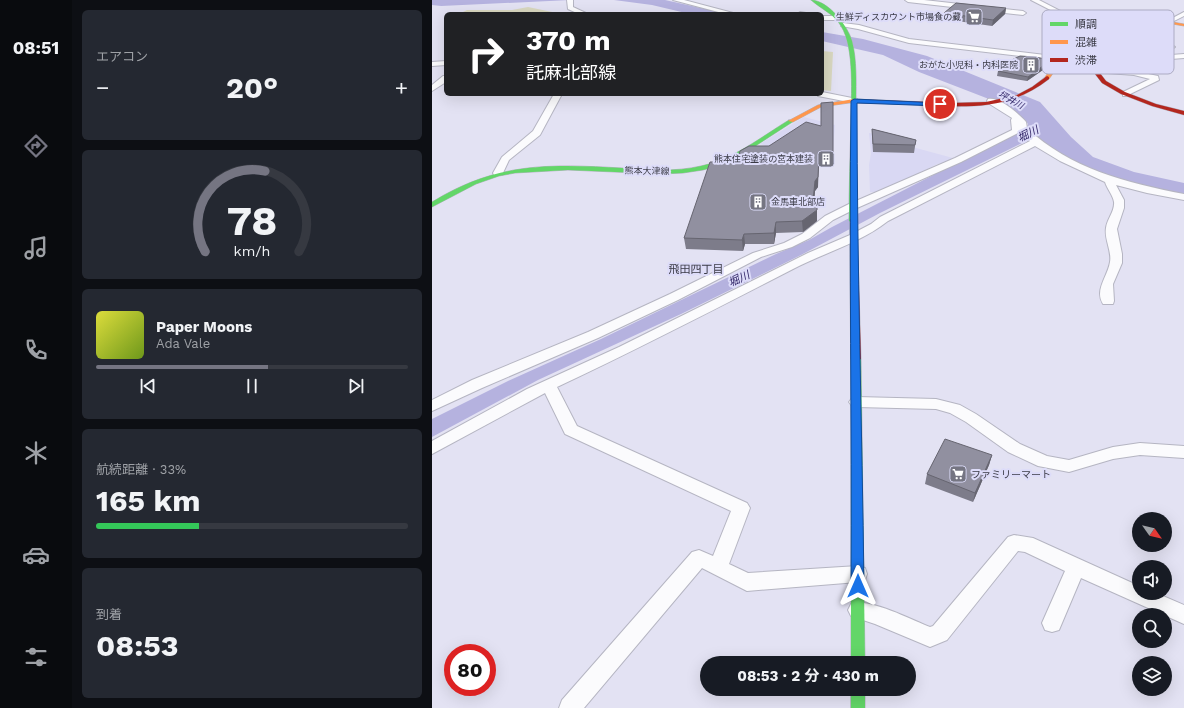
<!DOCTYPE html>
<html lang="ja">
<meta charset="utf-8">
<style>
body{margin:0;font-family:"Work Sans","Noto Sans JP",sans-serif;background:#242831;color:#f1f3f6;height:100vh;display:flex;flex-direction:column;font-size:15px;white-space:nowrap}
*{box-sizing:border-box;margin:0}
p{font-size:13px;color:#9ea1a6}
.icon{flex:none;width:22px;height:22px;fill:none;stroke:currentColor;stroke-width:2;stroke-linecap:round;stroke-linejoin:round}
.map{position:relative;flex:1;overflow:hidden}
.sheet{display:flex;flex-direction:column;gap:10px;padding:10px;background:#0d0f14;width:360px}
.sheet>*{flex:none}
.guide{position:absolute;left:12px;top:12px;width:380px;height:84px;border-radius:6px;box-shadow:0 4px 16px #0002;background:#202124;color:#fff;overflow:hidden}
.needle{width:26px;rotate:124deg}
.tools{position:absolute;left:700px;top:512px;display:grid;gap:8px}
.tools a{display:grid;place-items:center;width:40px;height:40px;border-radius:50%;background:#171b24;box-shadow:0 4px 16px #0002;font-size:20px}
.speed{position:absolute;left:12px;top:644px;display:flex;gap:8px;font-size:20px;font-weight:700;text-align:center}
.speed>*{display:grid;place-content:center;width:52px;height:52px;border-radius:50%;background:#171b24;box-shadow:0 4px 16px #0002;line-height:1}
.speed .limit{border:6px solid #d22;background:#fff;color:#111}
.pin{position:absolute;display:grid;place-items:center;width:34px;height:34px;color:#fff;margin:-17px;border:2px solid #fff;border-radius:50%;box-shadow:0 1px 4px #0007}
.me{position:absolute;width:44px;margin:-22px;rotate:0deg;stroke-linejoin:round;filter:drop-shadow(0 0 3px #0008)}
.turn{display:flex;align-items:center;gap:14px;height:84px;padding:0 16px;font-size:18px}
.turn .icon{width:52px;height:52px;stroke-width:2.5}
.turn b{display:block;font-size:28px;line-height:34px}
.big{font-size:30px;font-weight:700;line-height:1.1}
.sheet .card{flex:1;display:flex;flex-direction:column;justify-content:center;gap:6px;min-width:0;padding:0 14px;border-radius:6px;background:#242831}
.sheet .dial{align-items:center;gap:0}
.dial svg{height:104px;overflow:visible;fill:none;stroke:#363941;stroke-width:7;stroke-linecap:round;text-anchor:middle}
.dial text{fill:#f1f3f6;stroke:none}
.song{display:flex;align-items:center;gap:12px}
.cover{width:48px;height:48px;border-radius:6px;background:linear-gradient(135deg,hsl(60 70% 55%),hsl(80 70% 35%))}
.played{height:4px;border-radius:2px;background:linear-gradient(90deg,#757582 55%,#363941 55%)}
.keys{display:flex;justify-content:space-around;direction:ltr}
.heat{display:flex;justify-content:space-between;align-items:center;font-size:22px;direction:ltr}
.charge{height:6px;border-radius:3px;background:linear-gradient(90deg,#34c759 33%,#363941 0)}
.trip{position:absolute;left:268px;top:656px;width:216px;height:40px;border-radius:20px;background:#171b24;box-shadow:0 4px 16px #0002;font-weight:700;line-height:40px;text-align:center}
main{display:flex;flex:1;min-height:0}
.tab-bar{display:flex;flex-direction:column;width:72px;justify-content:space-around;align-items:center;background:#090b0e;color:#9ea1a6}
.tab-bar .icon{width:28px;height:28px}
.tab-bar .current{color:#757582}
.tab-bar b{font-size:18px;color:#f1f3f6}
.map>svg:first-child{display:block}
.built{fill:#d9d8f3}
.green{fill:#d9d8c0}
.water{fill:#b5b2df}
.lines{fill:none;stroke-linecap:round;stroke-linejoin:round}
.street-casing{stroke:#b5b5c2;stroke-width:2}
.fast-casing{stroke:#b5b5c2;stroke-width:1}
.slow-casing{stroke:#b5b5c2;stroke-width:1}
.jam-casing{stroke:#b5b5c2;stroke-width:1}
.street{fill:#fbfbfd;fill-rule:evenodd}
.fast{fill:#63d668;fill-rule:evenodd}
.slow{fill:#ff974d;fill-rule:evenodd}
.jam{fill:#b3261e;fill-rule:evenodd}
.wall{fill:#7d7c8a}
.shaded-wall{fill:#666570}
.building{fill:#9190a0;stroke:#666570}
.route{fill:#1a73e8;stroke:#114b97}
.labels{text-anchor:middle;dominant-baseline:central;stroke-width:4;stroke-linejoin:round;paint-order:stroke}
.far-poi-label{font-size:9px;fill:#3a3a45;stroke:#dddcf9;text-anchor:end}
.far-water-label{font-size:9px;font-style:italic;fill:#312567;stroke:#dddcf9}
.far-street-label{font-size:9px;fill:#3a3a45;stroke:#dddcf9}
.poi-label{font-size:10px;fill:#3a3a45;stroke:#dddcf9;text-anchor:start}
.water-label{font-size:11px;font-style:italic;fill:#312567;stroke:#dddcf9}
.neighbourhood-label{font-size:11px;fill:#3a3a45;stroke:#dddcf9}
.key{fill:#dddcf9;stroke:#acabc3;stroke-width:1}
.key-label{font-size:11px;fill:#3a3a45}
</style>
<main>
<nav class="tab-bar">
<b>08:51</b>
<svg class="icon current" aria-label="directions" viewBox="0 0 24 24"><path d="M12 3l9 9-9 9-9-9zM9 14v-3h6M13 9l2 2-2 2"/></svg>
<svg class="icon" aria-label="music" viewBox="0 0 24 24"><path d="M9 18V5l10-2v13"/><circle cx="6" cy="18" r="3"/><circle cx="16" cy="16" r="3"/></svg>
<svg class="icon" aria-label="phone" viewBox="0 0 24 24"><path d="M5 4h4l2 5-3 2q2 4 5 5l2-3 5 2v4C11 20 4 13 5 4z"/></svg>
<svg class="icon" aria-label="climate" viewBox="0 0 24 24"><path d="M12 3v18M4 7l16 10M4 17L20 7"/></svg>
<svg class="icon" aria-label="car" viewBox="0 0 24 24"><path d="M5 17H2v-5l4-1 3-4h7l3 4 3 1v5h-3M9 17h6M6 11h13"/><circle cx="7" cy="17" r="2"/><circle cx="17" cy="17" r="2"/></svg>
<svg class="icon" aria-label="filters" viewBox="0 0 24 24"><path d="M4 7h16M4 17h16"/><circle cx="9" cy="7" r="2"/><circle cx="15" cy="17" r="2"/></svg>
</nav>
<section class="sheet">
<div class="card"><p>エアコン</p>
<div class="heat"><a>−</a><b class="big">20°</b><a>+</a></div>
</div>
<div class="card dial"><svg viewBox="0 0 100 80">
<path d="M14 69A42 42 0 1 1 86 69"/>
<path d="M14 69A42 42 0 0 1 60 7" stroke="#757582"/>
<text x="50" y="56" font-size="32" font-weight="700">78</text>
<text x="50" y="72" font-size="11">km/h</text>
</svg></div>
<div class="card">
<div class="song"><i class="cover"></i><div><b>Paper Moons</b><p>Ada Vale</p></div></div>
<div class="played"></div>
<div class="keys"><svg class="icon" aria-label="previous" viewBox="0 0 24 24"><path d="M18 5L8 12l10 7zM5 5v14"/></svg><svg class="icon" aria-label="pause" viewBox="0 0 24 24"><path d="M8 5v14M16 5v14"/></svg><svg class="icon" aria-label="next" viewBox="0 0 24 24"><path d="M6 5l10 7-10 7zM19 5v14"/></svg></div>
</div>
<div class="card"><p>航続距離 · 33%</p><b class="big">165 km</b><div class="charge"></div></div>
<div class="card"><p>到着</p><b class="big">08:53</b></div>
</section>
<div class="map">
<svg width="752" height="708" viewBox="0 0 752 708">
<rect width="100%" height="100%" fill="#e3e2f3"/>
<g class="built">
<path d="M372,117L403,125L401,152L386,151L373,159L328,144Z"/>
<path d="M437,133L444,134L447,138L521,158L511,163L505,164L471,182L455,187L446,192H438L437,165L439,153Z"/>
</g>
<g class="green">
<path d="M96,7L130,14H27L35,10H80Z"/>
<path d="M390,51L401,52L399,91L390,90Z"/>
</g>
<g class="water">
<path d="M0,0H138L9,6L0,5Z"/>
<path d="M182,0H233L296,14H258L220,5Z"/>
<path d="M390,32L431,39L495,56L608,102L639,137L661,157L702,172L752,183V195C696,184 650,169 602,138L596,140L448,213L369,255L249,314L106,380L0,437V419L76,381L169,339L344,254L377,240L400,227L595,127L596,124L594,121L575,106L487,72L451,55L390,41Z"/>
</g>
<g class="lines">
<g class="street-casing">
<g id="street">
<path d="M135,0H141V7L156,14H147L136,9Z"/>
<path d="M241,0H252L305,14H294Z"/>
<path d="M473,0H492L591,11L594,13L591,15L476,2Z"/>
<path d="M599,0H607L638,16L662,22L659,24L634,18Z"/>
<path d="M368,12L374,13L375,14H365Z"/>
<path d="M752,12V16L740,22L735,21Z"/>
<path d="M390,16H404L407,18L404,20H390Z"/>
<path d="M411,23L427,25L477,39L630,57L634,59L630,61L477,43L426,29L409,26V24Z"/>
<path d="M697,40L739,45L743,47L739,49L695,43V41Z"/>
<path d="M641,42L739,55L752,54V58L739,59L639,45L637,44Z"/>
<path d="M14,61V65L0,66V62Z"/>
<path d="M660,68L702,71L726,76L727,80L694,96H691V92L718,79L702,75L663,72H660Z"/>
<path d="M11,76H14V82L0,91V85Z"/>
<path d="M390,92L425,99L426,101L422,103L386,96L385,94H390Z"/>
<path d="M122,94H130L108,135L77,160L70,175H62L61,173L70,157L101,131Z"/>
<path d="M556,99C568,97 587,114 594,122L595,128C638,169 695,183 752,194V200L715,193L684,185L692,200V208L685,229L690,254V263L681,284L682,301L681,304H671C662,290 676,276 678,262C680,251 672,239 674,228C675,219 683,211 682,202C681,195 675,189 673,182L628,161L603,146L456,221C428,243 392,253 361,269C283,309 204,350 125,387L145,426L315,503L318,508L297,564L316,573L426,566L433,568L435,574L433,580L426,582L315,591L270,568L152,708H127L130,700L260,552L267,550L281,556L299,511L133,434L113,393L0,454V441L95,389L187,347L376,253L418,235L439,224L448,217L598,141L588,132L529,162L425,208L401,220L378,238L360,247L329,257L246,300L166,338L50,388L0,411V400L40,380L156,332L238,294L321,253L352,243L370,234L393,216L417,204L523,158L580,130L579,120L580,118L556,103L555,101Z"/>
<path d="M425,397L504,399L528,405L544,414L588,444L615,456L637,460L681,447L708,443L752,446V458L708,455L681,459L637,472L606,466L576,452L534,422L518,413L504,409L425,407L420,406L417,402L420,398Z"/>
<path d="M582,535L601,538L707,586V593H724L752,605V624L649,578L627,630L620,632L613,630L610,623L633,571L593,552L586,551L515,640L498,647L443,624L419,616L416,610L419,604C436,597 480,620 498,627L501,626L576,537Z"/>
</g>
</g>
<g class="fast-casing">
<g id="fast">
<path d="M379,0C396,0 416,26 420,41C425,60 424,82 424,102C425,142 424,181 425,221L421,223L417,221C417,188 418,155 419,123C419,97 423,48 409,26C402,14 389,9 379,0Z"/>
<path d="M357,120L362,121L308,156L285,166L271,170L251,173L230,174L136,170L83,173L67,176L44,184L0,207V202C65,162 117,164 190,168C217,170 243,172 269,166C302,159 329,137 357,120Z"/>
<path d="M424,356L429,359L433,663H419V359Z"/>
<rect x="419" y="689" width="14" height="19"/>
</g>
</g>
<g class="slow-casing">
<g id="slow">
<path d="M694,18L729,20L752,24V26C721,20 691,20 660,23L648,36L617,79H613V77L644,34L658,21Z"/>
<path d="M422,99L425,101L424,102L389,107L361,122L356,121L386,105Z"/>
</g>
</g>
<g class="jam-casing">
<g id="jam">
<path d="M629,57L658,63L664,68L674,81L693,92L724,104L752,111V115L720,106L689,94L670,83L660,70L654,65L629,59Z"/>
<path d="M615,76L617,77V79C576,111 535,107 486,105C465,104 443,103 422,103L419,101L422,99L520,103L554,102L585,95L600,87Z"/>
<path d="M418,219H421L425,221L429,359L424,362L419,359Z"/>
</g>
</g>
<use href="#street" class="street"/>
<use href="#fast" class="fast"/>
<use href="#slow" class="slow"/>
<use href="#jam" class="jam"/>
</g>
<g class="wall">
<path d="M574,8L573,14L560,26L511,19L512,13Z"/>
<path d="M618,65L595,81L565,76L566,71L567,70V66Z"/>
<path d="M401,102V165H387L386,187L383,191L382,202L385,221L371,232L344,233L342,244H313L311,251L254,249L252,238L286,162L306,158L389,126Z"/>
<path d="M440,129L484,140L482,153L441,152L440,136Z"/>
<path d="M560,455L557,465L541,502L493,484L495,474Z"/>
</g>
<g class="shaded-wall">
<path d="M574,8L573,14L560,26L561,20Z"/>
<path d="M619,60L618,65L595,81L596,77Z"/>
<path d="M386,177V187L383,191L381,212V201L383,181Z"/>
<path d="M385,210V221L371,232L370,221Z"/>
<path d="M344,222V233L342,244V233Z"/>
<path d="M312,234L313,244L311,251L310,240Z"/>
<path d="M560,455L557,465L541,502L543,493Z"/>
</g>
<g class="building">
<path d="M524,3L574,8L561,20L512,13Z"/>
<path d="M588,56L603,57L619,60L596,77L566,71L573,67L567,66Z"/>
<path d="M401,102V155H387L386,177L383,181L381,201L385,206V210L370,221L344,222L342,233L312,234L310,240L252,238L278,162H286L287,160L291,158H306L308,151L317,146H337L374,122L389,126V103Z"/>
<path d="M440,129L484,140L483,145L441,144Z"/>
<path d="M513,439L560,455L543,493L495,474Z"/>
</g>
<path class="route" d="M422,99L508,103L510,104L508,106L425,103C425,264 430,425 432,586L430,590L426,592L421,590L419,586C420,424 417,263 419,101Z"/>
<defs>
<g id="supermarket-square" transform="scale(0.9)"><rect x="-9" y="-9" width="18" height="18" rx="4" fill="#757582" stroke="#dddcf9"/><path d="M-6-5.5h2.5l.6 2H6L4.5 2H-2.5L-4.4-4H-6ZM-1.5 3.2a1.3 1.3 0 1 0 .1 0ZM3 3.2a1.3 1.3 0 1 0 .1 0Z" fill="#fff"/></g>
<g id="building-square" transform="scale(0.9)"><rect x="-9" y="-9" width="18" height="18" rx="4" fill="#757582" stroke="#dddcf9"/><path d="M-4-6H4V6H1V3H-1V6H-4ZM-2.5-4.3h1.7v1.8h-1.7ZM.8-4.3h1.7v1.8H.8ZM-2.5-1h1.7V.8h-1.7ZM.8-1h1.7V.8H.8Z" fill="#fff"/></g>
</defs>
<g fill-rule="evenodd">
<use href="#supermarket-square" x="542" y="17"/>
<use href="#building-square" x="599" y="65"/>
<use href="#building-square" x="394" y="159"/>
<use href="#building-square" x="326" y="202"/>
<use href="#supermarket-square" x="526" y="474"/>
</g>
<g class="labels">
<g class="far-poi-label">
<text x="529" y="17">生鮮ディスカウント市場食の藏</text>
<text x="586" y="65">おがた小児科・内科医院</text>
<text x="381" y="159">熊本住宅塗装の宮本建装</text>
<text x="339" y="202" text-anchor="start">金馬車北部店</text>
</g>
<g class="far-water-label">
<text transform="translate(579 100) rotate(29)">坪井川</text>
</g>
<g class="far-street-label">
<text transform="translate(215 171) rotate(1)">熊本大津線</text>
</g>
<g class="poi-label">
<text x="539" y="474">ファミリーマート</text>
</g>
<g class="water-label">
<text transform="translate(596 134) rotate(-26)">堀川</text>
<text transform="translate(307 279) rotate(-25)">堀川</text>
</g>
<g class="neighbourhood-label">
<text x="264" y="269">飛田四丁目</text>
</g>
</g>
<rect x="610" y="10" width="132" height="64" rx="6" class="key"/>
<rect x="618" y="22" width="18" height="4" fill="#63d668"/>
<rect x="618" y="40" width="18" height="4" fill="#ff974d"/>
<rect x="618" y="58" width="18" height="4" fill="#b3261e"/>
<g class="key-label">
<text x="643" y="28">順調</text>
<text x="643" y="46">混雑</text>
<text x="643" y="64">渋滞</text>
</g>
</svg>
<div class="tools">
<a><svg class="needle" viewBox="-14 -14 28 28"><path d="M0-13l5 13h-10z" fill="#e53935"/><path d="M0 13l5-13h-10z" fill="#9ea1a6"/></svg></a>
<a><svg class="icon" aria-label="sound" viewBox="0 0 24 24"><path d="M4 9h4l5-4v14l-5-4H4zM17 9q2 3 0 6"/></svg></a>
<a><svg class="icon" aria-label="search" viewBox="0 0 24 24"><circle cx="10" cy="10" r="6"/><path d="M15 15l6 6"/></svg></a>
<a><svg class="icon" aria-label="layers" viewBox="0 0 24 24"><path d="M12 4l9 5-9 5-9-5zM3 14l9 5 9-5"/></svg></a>
</div>
<div class="speed"><div class="limit">80</div></div>
<div class="pin" style="left:508px;top:104px;background:#d93025"><svg class="icon" aria-label="arrive" viewBox="0 0 24 24"><path d="M6 21V4h12l-3 4 3 4H6"/></svg></div>
<svg class="me" style="left:426px;top:586px" viewBox="-20 -20 40 40"><path d="M0-17L14 15 0 8-14 15z" fill="#1a73e8" stroke="#fff" stroke-width="4"/></svg>
<div class="trip">08:53 · 2 分 · 430 m</div>
<div class="guide">
<div class="turn"><svg class="icon" aria-label="right" viewBox="0 0 24 24"><path d="M7 20v-9h11M14 6l5 5-5 5"/></svg><div><b>370 m</b>託麻北部線</div></div>
</div>
</div>
</main>
